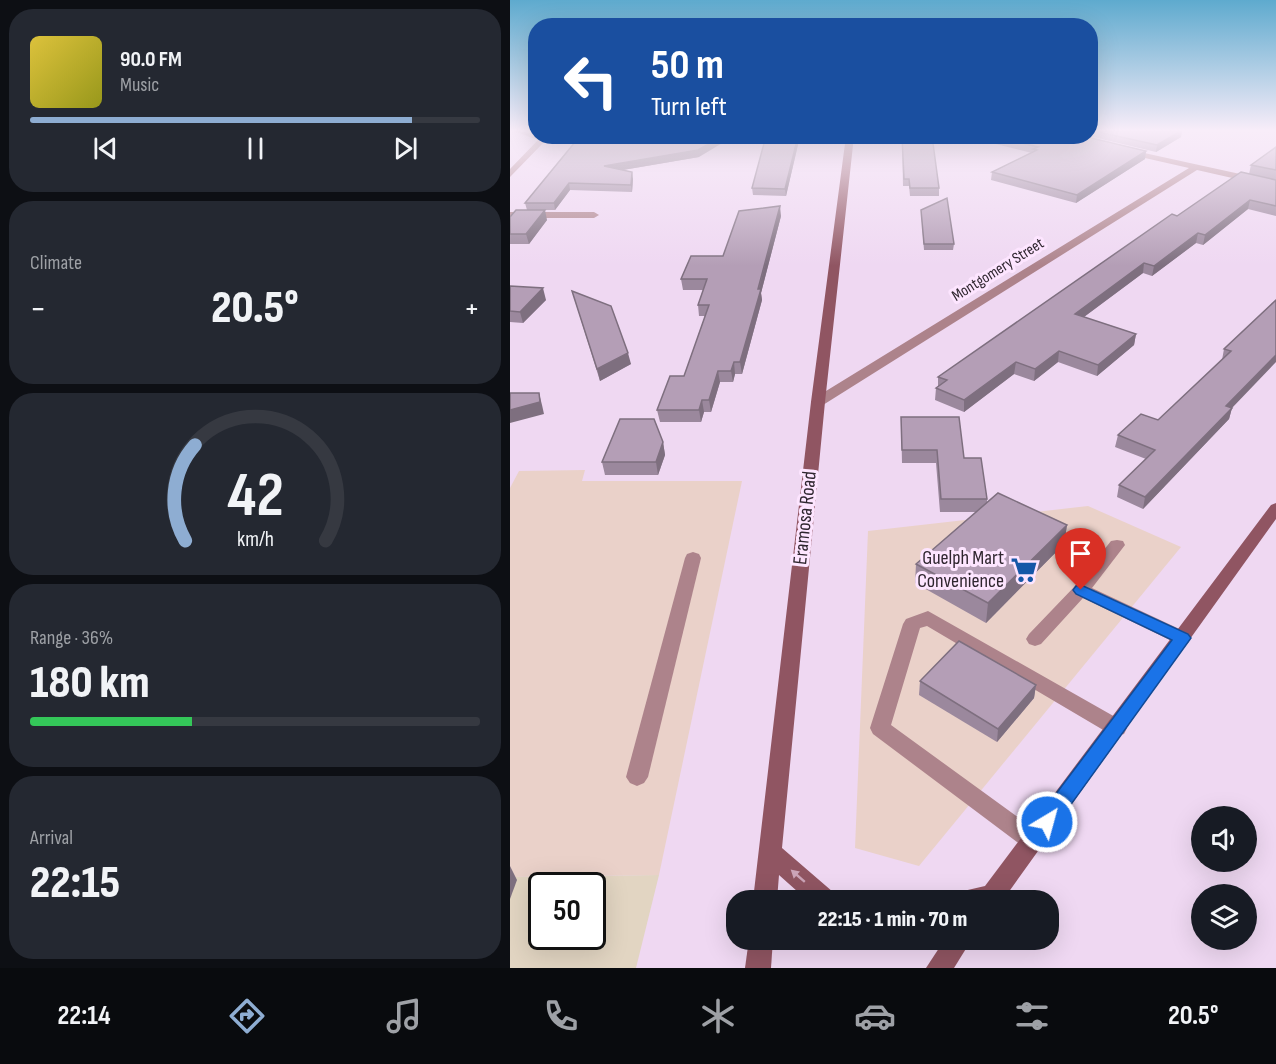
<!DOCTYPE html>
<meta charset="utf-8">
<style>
body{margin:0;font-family:"Sofia Sans Condensed",sans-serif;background:#242831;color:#f1f3f6;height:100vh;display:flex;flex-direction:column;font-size:22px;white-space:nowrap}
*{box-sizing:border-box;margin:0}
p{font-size:20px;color:#9ea1a6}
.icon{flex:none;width:33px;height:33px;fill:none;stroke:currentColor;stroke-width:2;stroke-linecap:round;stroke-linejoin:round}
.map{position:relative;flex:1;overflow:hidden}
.details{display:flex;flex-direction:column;gap:9px;padding:9px;background:#0d0f14;width:510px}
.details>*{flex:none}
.top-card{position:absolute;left:18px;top:18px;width:570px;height:126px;border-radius:24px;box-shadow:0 6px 24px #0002;background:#1a4fa0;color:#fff;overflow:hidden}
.buttons{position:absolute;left:681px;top:806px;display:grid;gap:12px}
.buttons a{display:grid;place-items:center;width:66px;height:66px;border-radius:50%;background:#171b24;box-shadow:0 6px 24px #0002;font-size:30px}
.speed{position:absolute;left:18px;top:872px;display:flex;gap:12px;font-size:30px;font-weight:700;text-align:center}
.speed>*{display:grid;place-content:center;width:78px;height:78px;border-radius:50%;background:#171b24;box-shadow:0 6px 24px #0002;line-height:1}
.speed .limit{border:3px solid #111;border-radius:9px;background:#fff;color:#111}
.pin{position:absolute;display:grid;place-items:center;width:51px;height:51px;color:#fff;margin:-62px -26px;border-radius:50% 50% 50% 0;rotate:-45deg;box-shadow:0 0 6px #0007}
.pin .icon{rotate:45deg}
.me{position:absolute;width:66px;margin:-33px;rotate:37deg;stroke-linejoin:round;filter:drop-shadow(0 0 4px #0008)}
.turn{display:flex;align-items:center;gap:21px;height:126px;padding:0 24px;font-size:27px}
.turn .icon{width:78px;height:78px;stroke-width:2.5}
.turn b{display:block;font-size:42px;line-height:51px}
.big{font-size:45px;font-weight:800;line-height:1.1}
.details .widget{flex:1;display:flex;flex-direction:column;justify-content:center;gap:9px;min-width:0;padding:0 21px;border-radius:24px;background:#242831}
.details .dial{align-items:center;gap:0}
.dial svg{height:156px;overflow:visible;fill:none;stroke:#363941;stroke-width:7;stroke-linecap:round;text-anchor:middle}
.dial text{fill:#f1f3f6;stroke:none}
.song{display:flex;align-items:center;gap:18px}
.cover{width:72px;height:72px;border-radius:9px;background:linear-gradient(135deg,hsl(50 70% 55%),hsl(60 70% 35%))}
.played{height:6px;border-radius:3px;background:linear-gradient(90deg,#8eadd2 85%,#363941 85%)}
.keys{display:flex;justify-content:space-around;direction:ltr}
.heat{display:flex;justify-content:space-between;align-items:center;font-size:33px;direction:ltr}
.charge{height:9px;border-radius:4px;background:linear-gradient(90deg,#34c759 36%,#363941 0)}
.trip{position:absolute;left:216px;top:890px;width:333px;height:60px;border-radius:24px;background:#171b24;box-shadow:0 6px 24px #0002;font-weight:800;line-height:60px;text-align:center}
.tabs{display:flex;height:96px;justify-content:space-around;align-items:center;background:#090b0e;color:#9ea1a6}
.tabs .icon{width:42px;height:42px}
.tabs .on{color:#8eadd2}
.tabs b{font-size:27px;color:#f1f3f6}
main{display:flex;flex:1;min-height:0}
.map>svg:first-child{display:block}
.commercial{fill:#ead1c9}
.industrial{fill:#e2d5c2;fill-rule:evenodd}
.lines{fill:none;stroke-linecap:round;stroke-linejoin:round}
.service{fill:#ad838b;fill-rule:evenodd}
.minor{fill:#ad838b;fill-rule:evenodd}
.secondary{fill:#905562;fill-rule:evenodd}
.wall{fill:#9b889d}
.shaded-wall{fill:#7e6f7f}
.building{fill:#b49eb6;stroke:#7e6f7f;stroke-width:1.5}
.oneway{fill:#cca4b8}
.route{fill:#1a73e8;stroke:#114b97;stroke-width:1.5}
.labels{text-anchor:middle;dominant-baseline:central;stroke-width:6;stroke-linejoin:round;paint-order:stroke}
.far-street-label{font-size:16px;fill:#2f262f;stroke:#fde5ff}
.street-label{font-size:20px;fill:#2f262f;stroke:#fde5ff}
.poi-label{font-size:20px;fill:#2f262f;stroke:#fde5ff;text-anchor:end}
</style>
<main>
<section class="details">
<div class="widget">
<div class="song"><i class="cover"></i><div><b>90.0 FM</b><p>Music</p></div></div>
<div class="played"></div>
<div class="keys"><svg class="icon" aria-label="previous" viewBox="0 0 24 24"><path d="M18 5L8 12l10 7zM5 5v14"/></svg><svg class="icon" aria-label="pause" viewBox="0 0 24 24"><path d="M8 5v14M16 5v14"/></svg><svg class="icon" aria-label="next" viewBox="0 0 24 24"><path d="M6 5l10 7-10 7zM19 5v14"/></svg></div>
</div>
<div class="widget"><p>Climate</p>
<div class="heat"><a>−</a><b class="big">20.5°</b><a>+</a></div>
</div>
<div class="widget dial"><svg viewBox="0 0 100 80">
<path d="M14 69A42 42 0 1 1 86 69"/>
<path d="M14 69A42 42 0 0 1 19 20" stroke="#8eadd2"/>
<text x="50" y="56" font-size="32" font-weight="700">42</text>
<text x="50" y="72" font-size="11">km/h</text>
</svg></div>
<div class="widget"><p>Range · 36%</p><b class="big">180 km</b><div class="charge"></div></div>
<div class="widget"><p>Arrival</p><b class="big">22:15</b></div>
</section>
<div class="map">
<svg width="766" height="968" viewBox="0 0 766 968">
<rect width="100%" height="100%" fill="#efd8f2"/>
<g class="commercial">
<path d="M75,470L72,481H232L149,875L0,877V488L9,471Z"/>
<path d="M578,506L671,547L409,866L345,848L358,531Z"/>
</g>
<path class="industrial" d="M149,875L126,968H0V877ZM32,885H82V936H32Z"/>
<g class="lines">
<g class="service">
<path d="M607,540L613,541L615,545L582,588L678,633L681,638L678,643L672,645L666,643L573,598L531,644L525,646L519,644L516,639L519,634L565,586L601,541Z"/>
<path d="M183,552L189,554L191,558L138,777L134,783L127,786L120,783L116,777L175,558L177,554Z"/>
<path d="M418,611L614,722L617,728L614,734L607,736L600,734L417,626L410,628L381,725L531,834L534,841L531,848L523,851L515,848L363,734L360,728L393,624L396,619Z"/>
</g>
<g class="minor">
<path d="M4,131L26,133V136L92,138L88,140L35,141L0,177V169L28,140Z"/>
<path d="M616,149L766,182V188L687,170L313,405H303L301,402L303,399L679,168L613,153L612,151Z"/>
<path d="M0,212H84L89,215L84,218H0Z"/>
</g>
<g class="secondary">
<path d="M336,136H344L315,402L272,848L323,892L327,900H297L269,875L267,900H243L301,402Z"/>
<path d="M766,503V519L493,900H445L449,892L475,886L761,505Z"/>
<path d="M239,939H263L261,968H235Z"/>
<path d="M435,939H462L444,968H416Z"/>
</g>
</g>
<g class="wall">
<path d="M580,131H672L671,137L646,152L579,136H580Z"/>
<path d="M70,136L189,157L113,170L123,179L122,192L60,190L45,210H17L15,203Z"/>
<path d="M290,136L276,196L243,195L242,188Z"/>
<path d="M392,136L429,188V196H400L399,186H393Z"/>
<path d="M453,136H573L636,151L635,159L566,203L481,180L482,172L522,153Z"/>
<path d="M766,147V180L739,174L741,165Z"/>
<path d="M766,180V216L738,209L693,245L686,243L642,276L633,273L574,317L626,334L624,345L587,376L548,362L524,381L504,374L454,412L425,400L426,388L428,387V377L667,216Z"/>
<path d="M411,210L444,244L443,250H414Z"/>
<path d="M271,216L251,293L252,300L232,374H225L223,382H210L201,412H194L191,422H150L147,410L174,376L195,316H189L188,305L193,290H173L171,279L213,256Z"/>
<path d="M0,217L37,220L19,244H0Z"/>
<path d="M0,286L36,300L13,323L0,322Z"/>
<path d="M62,291L121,364L90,381Z"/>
<path d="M766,300L722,408L719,419L633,509L607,497L609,485L636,459L605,447L608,435L648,420L712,360L714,349Z"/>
<path d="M391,417L454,458L477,499V502L557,525L554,544L476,623L405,583L406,564L466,512H430L426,463H392Z"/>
<path d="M153,442L155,455L148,475H95L92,462Z"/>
<path d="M410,681L526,685L524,698L487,742L409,695Z"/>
</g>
<g class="shaded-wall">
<path d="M671,131H672L671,137L646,152L647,145Z"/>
<path d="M213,136H224L189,157L95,173L94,166Z"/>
<path d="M288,136H290L276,196L275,189Z"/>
<path d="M636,151L635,159L566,203L567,195Z"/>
<path d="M122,172L123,179L122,192L121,185Z"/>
<path d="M59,183L60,190L45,210L44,203Z"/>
<path d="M740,200L738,209L693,245L695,235Z"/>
<path d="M270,206L271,216L251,293L252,300L232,374L230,362Z"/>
<path d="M35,210L37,220L19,244L16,234Z"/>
<path d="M688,233L686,243L642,276L644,266Z"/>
<path d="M634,263L633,273L563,325L565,314Z"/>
<path d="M33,288L36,300L13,323L10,312Z"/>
<path d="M626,334L624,345L587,376L588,365Z"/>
<path d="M549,351L548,362L524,381L525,369Z"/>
<path d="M118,353L121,364L90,381L87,369Z"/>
<path d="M766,355V362L722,408L719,419L633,509L635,497L716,406Z"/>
<path d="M224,362L225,374L223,382L221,371Z"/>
<path d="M506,362L504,374L454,412V400Z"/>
<path d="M208,371L210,382L201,412L199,400Z"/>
<path d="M29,393L32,405L34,414L0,423V410Z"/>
<path d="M192,400L194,412L191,422L189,410Z"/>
<path d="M153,442L155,455L148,475L146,462Z"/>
<path d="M557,525L554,544L476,623L478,603Z"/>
<path d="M526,685L524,698L487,742L488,729Z"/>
<path d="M0,866L7,880L0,899Z"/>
</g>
<g class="building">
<path d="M584,131H671L647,145Z"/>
<path d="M70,136H213L188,150L94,166L122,172L121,185L59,183L44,203H15Z"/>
<path d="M256,136H288L275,189L242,188Z"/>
<path d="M392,136H422L429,188H400L399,179H394Z"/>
<path d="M483,136H573L636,151L567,195L482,172L527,150L523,149L528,147Z"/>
<path d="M766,147V170L741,165Z"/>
<path d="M731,172L766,180V206L740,200L695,235L688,233L644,266L634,263L565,314L626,334L588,365L549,351L525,369L506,362L454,400L426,388L437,380L428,377L662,214L667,216Z"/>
<path d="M437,198L444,244H414L411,210Z"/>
<path d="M270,206L248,289H251L230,362H224L221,371H208L199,400H192L189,410H147L160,376H174L199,305H188L197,279H171L181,256H213L229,211Z"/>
<path d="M6,210H35L16,234H0V217Z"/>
<path d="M0,286L33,288L10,312L0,311Z"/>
<path d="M62,291L101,306L118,353L87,369Z"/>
<path d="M766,300V355L716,406L722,408L635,497L609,485L645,450L608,435L631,414L648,420L721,351L714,349Z"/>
<path d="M0,393H29L30,402L0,410Z"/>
<path d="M391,417H449L454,458H471L477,499H431L427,450H392Z"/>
<path d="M110,419H144L153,442L146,462H92Z"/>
<path d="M488,493L557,525L478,603L406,564Z"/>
<path d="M449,641L526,685L488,729L410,681Z"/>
</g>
<defs><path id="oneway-solid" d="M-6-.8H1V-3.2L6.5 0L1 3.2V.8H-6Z" transform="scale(1.5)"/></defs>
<use class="oneway" href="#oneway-solid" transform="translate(288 876) rotate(-139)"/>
<linearGradient id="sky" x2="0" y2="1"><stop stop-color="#5eaace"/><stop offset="0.49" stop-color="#f8edf9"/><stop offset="1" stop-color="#f8edf9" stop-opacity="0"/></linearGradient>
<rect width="766" height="266" fill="url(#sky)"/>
<path class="route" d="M571,585L678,634L681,638L544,828L537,831L530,828L527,822L530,815L662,640L566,594L563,590L566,586Z"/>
<defs>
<g id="supermarket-bare" transform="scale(2.07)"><path d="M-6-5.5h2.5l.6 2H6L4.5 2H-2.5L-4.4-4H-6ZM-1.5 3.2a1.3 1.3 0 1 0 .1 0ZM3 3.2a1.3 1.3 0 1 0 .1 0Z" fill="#1557a7" stroke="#fde5ff" stroke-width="2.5" paint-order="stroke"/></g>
</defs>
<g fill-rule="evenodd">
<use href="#supermarket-bare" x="514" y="570"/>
</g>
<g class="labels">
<g class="far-street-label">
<text transform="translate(488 270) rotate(-32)">Montgomery Street</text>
</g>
<g class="street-label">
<text transform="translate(295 518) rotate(-84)">Eramosa Road</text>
</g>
<g class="poi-label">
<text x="494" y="558">Guelph Mart<tspan x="494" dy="23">Convenience</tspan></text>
</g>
</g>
</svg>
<div class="buttons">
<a><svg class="icon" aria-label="sound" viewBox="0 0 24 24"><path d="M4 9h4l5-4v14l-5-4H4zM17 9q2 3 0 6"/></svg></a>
<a><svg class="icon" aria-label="layers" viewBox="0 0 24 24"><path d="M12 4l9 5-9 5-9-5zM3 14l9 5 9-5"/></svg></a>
</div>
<div class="speed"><div class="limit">50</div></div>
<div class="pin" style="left:571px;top:590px;background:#d93025"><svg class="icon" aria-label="arrive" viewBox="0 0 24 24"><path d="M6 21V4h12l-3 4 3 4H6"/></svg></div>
<svg class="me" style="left:537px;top:822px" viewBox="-20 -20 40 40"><circle r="17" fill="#1a73e8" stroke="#fff" stroke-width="3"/><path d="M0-11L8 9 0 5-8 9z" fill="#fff"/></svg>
<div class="trip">22:15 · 1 min · 70 m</div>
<div class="top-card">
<div class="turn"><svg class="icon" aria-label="left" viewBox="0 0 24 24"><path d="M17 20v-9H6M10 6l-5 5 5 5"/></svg><div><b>50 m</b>Turn left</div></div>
</div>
</div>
</main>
<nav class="tabs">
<b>22:14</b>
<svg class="icon on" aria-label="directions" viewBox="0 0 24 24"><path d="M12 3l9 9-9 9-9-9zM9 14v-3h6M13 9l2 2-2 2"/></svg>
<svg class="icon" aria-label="music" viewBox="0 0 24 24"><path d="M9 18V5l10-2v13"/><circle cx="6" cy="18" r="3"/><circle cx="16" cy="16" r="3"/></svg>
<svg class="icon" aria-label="phone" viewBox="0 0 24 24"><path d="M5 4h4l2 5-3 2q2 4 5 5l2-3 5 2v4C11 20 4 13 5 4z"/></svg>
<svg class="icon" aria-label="climate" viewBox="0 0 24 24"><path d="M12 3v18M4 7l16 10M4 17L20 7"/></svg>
<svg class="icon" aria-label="car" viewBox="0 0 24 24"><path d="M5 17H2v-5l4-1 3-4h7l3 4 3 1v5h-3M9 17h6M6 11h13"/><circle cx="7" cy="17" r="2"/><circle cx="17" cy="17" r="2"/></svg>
<svg class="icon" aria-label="filters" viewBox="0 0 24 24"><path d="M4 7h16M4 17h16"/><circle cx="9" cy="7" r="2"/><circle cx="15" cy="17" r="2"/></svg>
<b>20.5°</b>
</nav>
